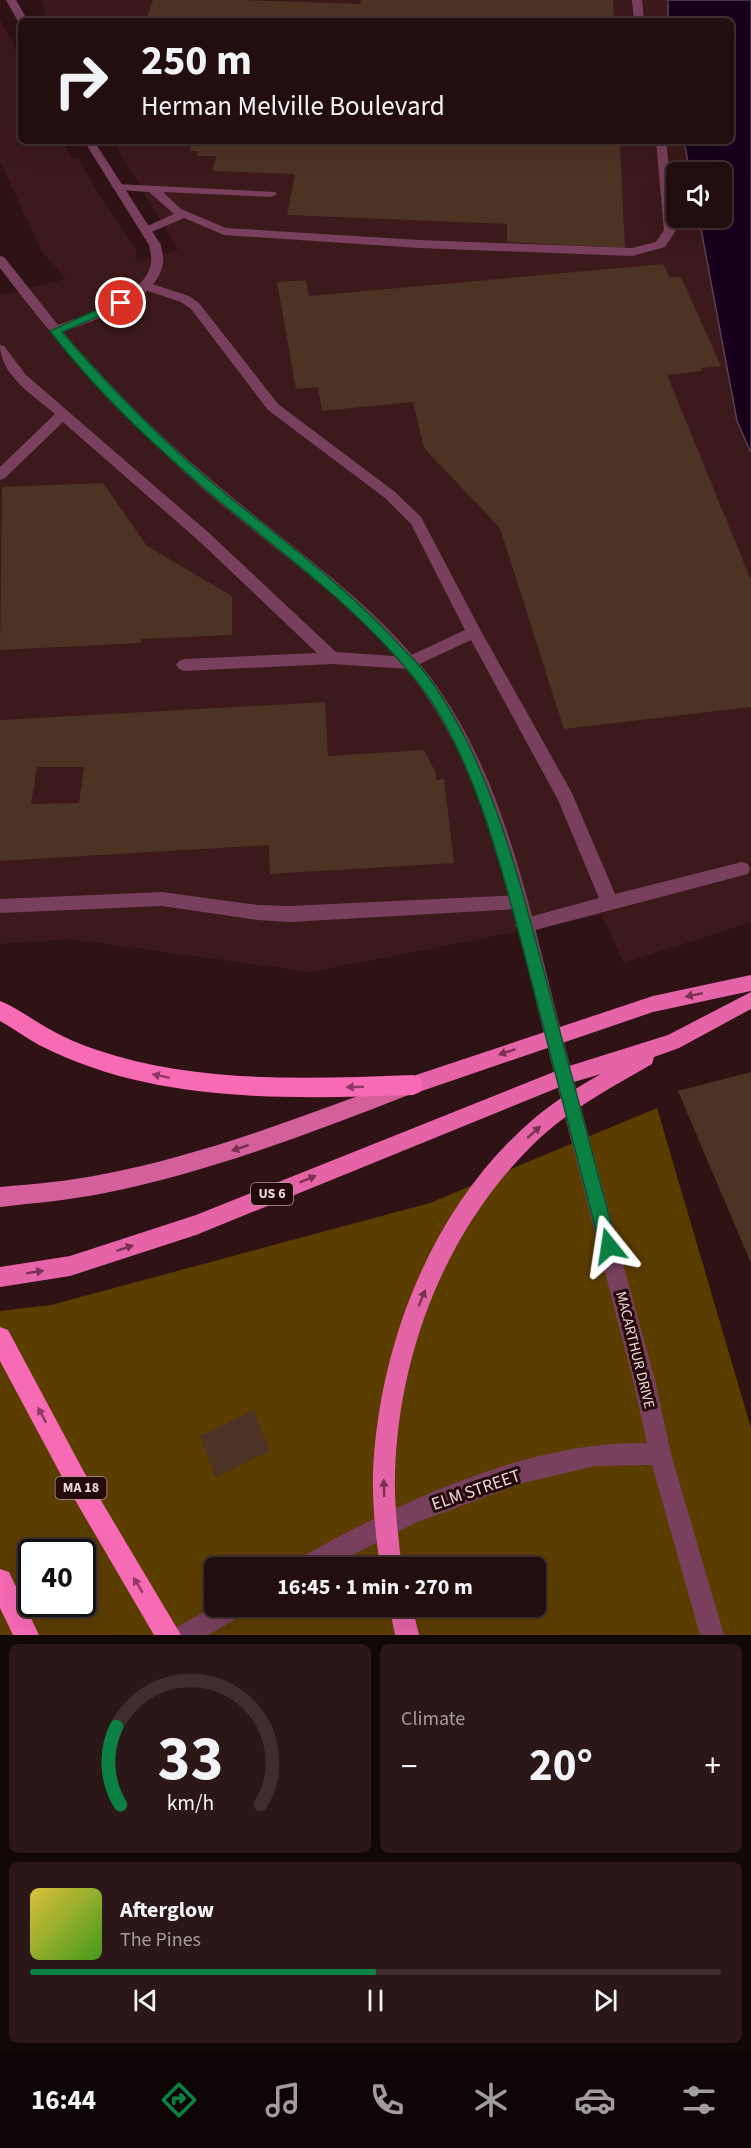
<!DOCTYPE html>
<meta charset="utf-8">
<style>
body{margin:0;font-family:"Source Sans 3",sans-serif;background:#2b1718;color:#f1f3f6;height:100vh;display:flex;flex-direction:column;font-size:22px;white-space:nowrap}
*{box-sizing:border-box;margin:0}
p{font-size:20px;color:#a39c9e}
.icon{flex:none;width:33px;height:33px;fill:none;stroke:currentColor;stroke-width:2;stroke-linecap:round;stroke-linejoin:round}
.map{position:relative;height:1635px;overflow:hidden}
.panel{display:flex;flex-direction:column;gap:9px;padding:9px;background:#130808;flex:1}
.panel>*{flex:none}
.hud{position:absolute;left:18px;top:18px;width:716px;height:126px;border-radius:9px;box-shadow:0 6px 24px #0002,0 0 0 2px #402e2f;background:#230e0f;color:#f1f3f6;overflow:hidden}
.tools{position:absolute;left:666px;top:162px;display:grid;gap:12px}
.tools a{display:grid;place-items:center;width:66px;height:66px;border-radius:9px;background:#230e0f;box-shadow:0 6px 24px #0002,0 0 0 2px #402e2f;font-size:30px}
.speed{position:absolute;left:18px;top:1539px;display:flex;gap:12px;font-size:30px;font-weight:700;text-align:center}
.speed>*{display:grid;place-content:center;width:78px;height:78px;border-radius:50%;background:#230e0f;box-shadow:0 6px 24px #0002,0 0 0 2px #402e2f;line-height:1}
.speed .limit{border:3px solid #111;border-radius:9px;background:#fff;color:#111}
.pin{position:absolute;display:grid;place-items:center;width:51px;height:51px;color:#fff;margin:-26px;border:3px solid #fff;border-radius:50%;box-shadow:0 2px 6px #0007}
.me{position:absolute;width:66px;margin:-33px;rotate:345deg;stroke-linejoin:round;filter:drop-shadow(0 0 4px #0008)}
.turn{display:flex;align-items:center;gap:21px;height:126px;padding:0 24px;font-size:27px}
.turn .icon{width:78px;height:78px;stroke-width:2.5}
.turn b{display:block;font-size:42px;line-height:51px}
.big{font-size:45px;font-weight:700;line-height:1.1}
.panel .tile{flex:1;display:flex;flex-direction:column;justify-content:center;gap:9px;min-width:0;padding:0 21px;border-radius:9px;background:#2b1718}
.panel .dial{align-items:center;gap:0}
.dial svg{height:156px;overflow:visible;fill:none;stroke:#402e2f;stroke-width:7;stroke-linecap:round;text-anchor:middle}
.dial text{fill:#f1f3f6;stroke:none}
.song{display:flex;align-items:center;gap:18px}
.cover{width:72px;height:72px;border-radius:9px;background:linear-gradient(135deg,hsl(50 70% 55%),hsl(100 70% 35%))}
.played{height:6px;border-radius:3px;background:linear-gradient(90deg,#0b8043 50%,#402e2f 50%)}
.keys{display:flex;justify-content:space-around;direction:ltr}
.heat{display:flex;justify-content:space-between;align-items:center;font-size:33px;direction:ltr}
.panel .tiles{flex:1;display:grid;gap:9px;grid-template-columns:1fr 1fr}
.tile:last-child{grid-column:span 2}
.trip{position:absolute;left:204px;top:1557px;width:342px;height:60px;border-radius:9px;background:#230e0f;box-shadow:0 6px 24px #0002,0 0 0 2px #402e2f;font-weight:700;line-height:60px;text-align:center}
.dock{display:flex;height:96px;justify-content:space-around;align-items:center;background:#0e0606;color:#a39c9e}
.dock .icon{width:42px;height:42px}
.dock .active{color:#0b8043}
.dock b{font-size:27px;color:#f1f3f6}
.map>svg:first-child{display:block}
.built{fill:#3c191a}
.green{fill:#5b3d00;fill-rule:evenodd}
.water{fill:#18001d;stroke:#584055;stroke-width:1.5}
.building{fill:#4d3324;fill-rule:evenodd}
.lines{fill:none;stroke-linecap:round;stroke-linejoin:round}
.service{fill:#78405c;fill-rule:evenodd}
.tertiary{fill:#78405c;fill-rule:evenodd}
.primary{fill:#d35f9b;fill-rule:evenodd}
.trunk{fill:#e564a8;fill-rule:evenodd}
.motorway{fill:#f76ab4;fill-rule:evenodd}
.oneway{fill:#7b3252}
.oneway2{fill:#8e3a60}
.oneway3{fill:#73304c}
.route{fill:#0b8043;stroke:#07532c;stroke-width:1.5}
.labels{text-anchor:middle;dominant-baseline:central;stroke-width:6;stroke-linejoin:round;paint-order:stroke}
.shield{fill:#250a0b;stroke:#b09a9a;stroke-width:1.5}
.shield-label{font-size:14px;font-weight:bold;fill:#ecd7d7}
.street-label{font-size:15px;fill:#ecd7d7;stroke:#250a0b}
.near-street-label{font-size:18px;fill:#ecd7d7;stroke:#250a0b}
</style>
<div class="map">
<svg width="751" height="1635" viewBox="0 0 751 1635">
<rect width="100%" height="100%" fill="#2f1314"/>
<g class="built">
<path d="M42,0H668V21H47Z"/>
<path d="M0,19L21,59V141H63L72,158L78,159L97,192L137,250L135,262L178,250L113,141H684L690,172H676V218H699L737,421L751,453V922L624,963L602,915L310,972L70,939L0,944V296L66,279L42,252L0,161Z"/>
</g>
<path class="green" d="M657,1108L751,1428V1635H0V1311L51,1305L430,1203ZM32,1552H82V1604H32ZM214,1568H536V1606H214Z"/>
<path class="water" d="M668,0H751V453L737,421L699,218H722V172H690L684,141H730V21H668Z"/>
<g class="building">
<path d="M153,0H243L360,4L361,0H613L614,21H146Z"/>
<path d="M192,141H639L640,145L620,144L625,248L507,242V224L287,215L295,174L213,171L216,156H197L198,151H190Z"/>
<path d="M664,264L669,277H681L721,366L701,368L702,371L667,375L751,580V707L564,729L500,528L424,448L413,402L322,411L318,387L296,389L277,282L306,280L309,296Z"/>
<path d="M103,483L147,546L232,596V635L141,639V643L0,650L2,487Z"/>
<path d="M325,702L328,756L424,750L436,773V780L444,779L454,863L270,874L269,845L0,861V720ZM37,767H84L79,803L31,804Z"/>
<path d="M751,1072V1263L678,1091Z"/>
<path d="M254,1410L270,1451L215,1478L200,1436Z"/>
</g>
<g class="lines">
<g class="service">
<path d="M632,0H642L644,21H634Z"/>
<path d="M656,141H666L676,230L665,247L632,256L419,248L224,235L184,218L147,234L143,232V228L174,214L149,192L118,190L112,187L118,184L275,192L277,194L271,197L163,192L181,209L226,228L419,240L632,248L656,242L664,230Z"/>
<path d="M146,282L189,296L199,303L278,404L395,492L421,517L481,631L572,793L615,894L742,862L748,864L750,869L748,874L524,933L518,930L515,925L518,920L599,898L558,800L471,640L409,669L332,664L184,671L179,669L176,665L179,661L184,659L317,653L199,541L63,422L5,478L0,480V467L55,414C34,396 0,375 0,345L4,346L26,375L209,533L336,652L407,657L465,630L411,524L385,498L268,410L191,309L181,302L142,289L140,286Z"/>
<path d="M162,892L258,905L290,906L518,895L524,897L527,902L524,907L518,909L290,922L258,920L162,906L0,913V899Z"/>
</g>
<g class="tertiary">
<path d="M6,0H16L28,21L19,23Z"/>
<path d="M84,141H94L161,245C162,251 164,258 163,263C157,302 94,320 63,332C116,394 175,451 238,502C302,555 372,604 424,669C503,769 528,903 559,1023C590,1142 622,1261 655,1380L671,1454L724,1635H700L652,1465L595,1466L523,1483L415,1523L327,1568H293L296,1560C397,1503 529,1440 647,1443L633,1380C602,1262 572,1144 542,1026C512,908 489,778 414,679C356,603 273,550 202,488C127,422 60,348 0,268V256L4,257L58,325C85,315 146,297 151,263C152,258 150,251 149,245Z"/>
<path d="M214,1606H248L245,1614L208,1635H173L177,1627Z"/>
</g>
<path class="primary" d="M404,1079L411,1082L413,1088L411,1094C311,1133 210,1172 105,1193C70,1200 35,1203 0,1207V1187C35,1184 70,1181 104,1174C207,1154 306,1115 404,1079Z"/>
<g class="trunk">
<path d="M751,975V991L653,1012L413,1094L406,1091L404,1085L406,1079L413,1076L653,996Z"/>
<path d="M751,992V1009L679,1048L654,1057L652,1064C614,1086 574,1107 542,1136C449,1222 399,1348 395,1473C394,1504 398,1536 402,1568H380C376,1536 372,1504 373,1472C379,1344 432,1208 529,1123C551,1103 576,1088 601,1074L567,1084L196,1235L70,1276L0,1287V1267L70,1256L196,1215L566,1067L668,1035Z"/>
<path d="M389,1606H412L419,1635H395Z"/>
</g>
<g class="motorway">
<path d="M0,1001C18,1008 34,1021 51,1030C65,1038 82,1045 97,1050C198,1084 308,1079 413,1075L420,1078L423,1085L420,1092L413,1095C288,1099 154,1104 39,1045C26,1038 13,1028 0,1021Z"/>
<path d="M0,1327L8,1330L84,1472L181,1635H154L68,1488L0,1361Z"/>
<path d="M0,1569L9,1572L39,1635H13L0,1608Z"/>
</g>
</g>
<defs><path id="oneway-solid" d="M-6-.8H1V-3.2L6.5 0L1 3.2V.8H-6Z" transform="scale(1.5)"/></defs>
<g class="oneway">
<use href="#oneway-solid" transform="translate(694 995) rotate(168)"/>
<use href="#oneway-solid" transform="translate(507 1052) rotate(162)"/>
<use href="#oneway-solid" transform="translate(534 1132) rotate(-42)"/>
<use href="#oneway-solid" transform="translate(308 1179) rotate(-22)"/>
<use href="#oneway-solid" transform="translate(125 1248) rotate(-18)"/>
<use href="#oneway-solid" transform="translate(35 1272) rotate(-9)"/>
<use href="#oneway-solid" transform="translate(422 1298) rotate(-68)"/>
<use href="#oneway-solid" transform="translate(384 1488) rotate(-92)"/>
</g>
<g class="oneway2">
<use href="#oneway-solid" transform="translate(161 1076) rotate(-168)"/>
<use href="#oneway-solid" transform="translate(355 1087) rotate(178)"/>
<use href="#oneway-solid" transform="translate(42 1415) rotate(-118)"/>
<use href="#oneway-solid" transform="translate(138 1585) rotate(-121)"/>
</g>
<use class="oneway3" href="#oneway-solid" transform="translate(240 1148) rotate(162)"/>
<path class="route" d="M121,299L126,303L125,305L62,332C113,391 167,446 228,496C285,542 342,584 392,637C403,649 416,661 426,674C491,761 519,879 547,983C570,1071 593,1159 617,1246L614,1252L609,1255L603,1252L600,1246C577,1159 555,1071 532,983C507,889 477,755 415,679C358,608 288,558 218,500C158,449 98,394 50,331Z"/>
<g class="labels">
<g class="shield">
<rect x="251" y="1183" width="42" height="22" rx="4.5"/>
<rect x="55.5" y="1477" width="51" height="22" rx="4.5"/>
</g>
<g class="shield-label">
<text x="272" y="1194">US 6</text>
<text x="81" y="1488">MA 18</text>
</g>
<g class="street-label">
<text transform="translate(635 1350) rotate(76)">MACARTHUR DRIVE</text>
</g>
<g class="near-street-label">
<text transform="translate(476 1490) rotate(-19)">ELM STREET</text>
</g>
</g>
</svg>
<div class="tools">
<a><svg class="icon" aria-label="sound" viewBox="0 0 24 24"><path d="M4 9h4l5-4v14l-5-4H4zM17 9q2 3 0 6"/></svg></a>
</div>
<div class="speed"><div class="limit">40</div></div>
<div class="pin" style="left:121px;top:303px;background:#d93025"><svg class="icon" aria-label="arrive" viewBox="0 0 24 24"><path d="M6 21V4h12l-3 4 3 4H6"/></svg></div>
<svg class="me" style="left:609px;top:1246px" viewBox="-20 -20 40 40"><path d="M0-17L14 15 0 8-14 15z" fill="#0b8043" stroke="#fff" stroke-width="4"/></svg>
<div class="trip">16:45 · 1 min · 270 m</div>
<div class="hud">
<div class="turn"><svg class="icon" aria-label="right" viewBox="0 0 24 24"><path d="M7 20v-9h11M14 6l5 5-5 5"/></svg><div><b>250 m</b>Herman Melville Boulevard</div></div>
</div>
</div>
<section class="panel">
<div class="tiles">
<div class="tile dial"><svg viewBox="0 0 100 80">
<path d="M14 69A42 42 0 1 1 86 69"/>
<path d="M14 69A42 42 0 0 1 12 29" stroke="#0b8043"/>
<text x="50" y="56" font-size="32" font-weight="700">33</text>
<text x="50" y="72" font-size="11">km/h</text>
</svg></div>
<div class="tile"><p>Climate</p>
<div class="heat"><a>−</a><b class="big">20°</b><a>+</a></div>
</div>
<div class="tile">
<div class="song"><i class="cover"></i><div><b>Afterglow</b><p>The Pines</p></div></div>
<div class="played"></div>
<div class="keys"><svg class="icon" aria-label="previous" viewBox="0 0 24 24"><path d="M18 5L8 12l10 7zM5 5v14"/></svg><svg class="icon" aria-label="pause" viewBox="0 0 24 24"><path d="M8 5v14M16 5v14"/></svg><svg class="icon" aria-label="next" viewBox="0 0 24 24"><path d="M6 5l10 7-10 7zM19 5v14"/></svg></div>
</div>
</div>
</section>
<nav class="dock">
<b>16:44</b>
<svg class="icon active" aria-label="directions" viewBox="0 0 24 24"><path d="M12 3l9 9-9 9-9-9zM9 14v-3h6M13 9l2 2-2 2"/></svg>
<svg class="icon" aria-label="music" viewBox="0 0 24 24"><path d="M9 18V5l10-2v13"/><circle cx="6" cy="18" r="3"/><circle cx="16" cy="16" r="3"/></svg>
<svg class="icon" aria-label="phone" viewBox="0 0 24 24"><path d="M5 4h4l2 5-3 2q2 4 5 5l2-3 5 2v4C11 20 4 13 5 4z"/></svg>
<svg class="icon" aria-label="climate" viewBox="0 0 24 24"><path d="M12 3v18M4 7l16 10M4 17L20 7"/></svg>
<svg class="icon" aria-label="car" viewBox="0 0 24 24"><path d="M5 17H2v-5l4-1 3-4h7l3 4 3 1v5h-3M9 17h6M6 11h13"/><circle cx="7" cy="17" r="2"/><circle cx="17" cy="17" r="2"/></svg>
<svg class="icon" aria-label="filters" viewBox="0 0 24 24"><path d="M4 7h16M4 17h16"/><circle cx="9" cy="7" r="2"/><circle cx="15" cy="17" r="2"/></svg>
</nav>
